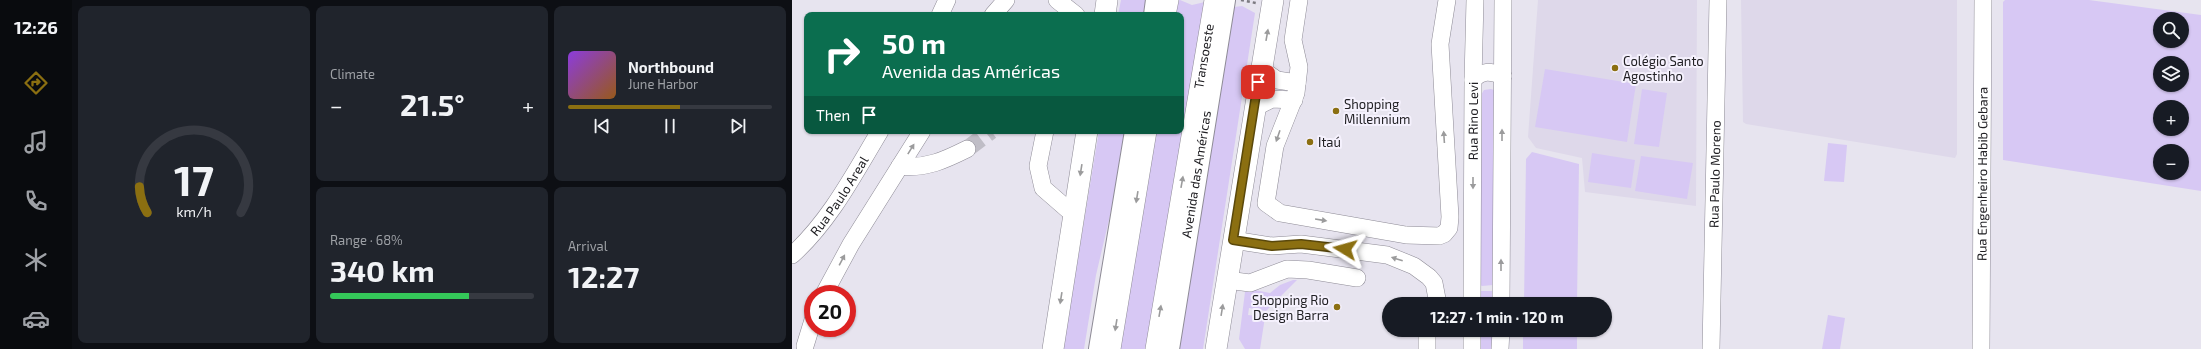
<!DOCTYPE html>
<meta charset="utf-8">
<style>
body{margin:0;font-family:"Exo 2",sans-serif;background:#20242c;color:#f1f3f6;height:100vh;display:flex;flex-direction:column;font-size:15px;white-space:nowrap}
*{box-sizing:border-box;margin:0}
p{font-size:13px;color:#9ea1a6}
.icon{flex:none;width:22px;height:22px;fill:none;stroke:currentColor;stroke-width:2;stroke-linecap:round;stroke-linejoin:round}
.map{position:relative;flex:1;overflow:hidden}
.drawer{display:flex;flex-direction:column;gap:6px;padding:6px;background:#0d0f14;width:720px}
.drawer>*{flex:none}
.guide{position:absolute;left:12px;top:12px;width:380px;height:122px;border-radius:8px;box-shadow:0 1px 3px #0004;background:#0b6e4f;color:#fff;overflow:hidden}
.buttons{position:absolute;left:1361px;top:12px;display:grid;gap:8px}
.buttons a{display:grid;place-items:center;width:36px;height:36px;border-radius:50%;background:#171b24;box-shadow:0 1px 3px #0004;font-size:20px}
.speed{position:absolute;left:12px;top:285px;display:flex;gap:8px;font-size:20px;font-weight:700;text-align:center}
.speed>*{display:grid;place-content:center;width:52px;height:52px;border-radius:50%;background:#171b24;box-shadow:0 1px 3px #0004;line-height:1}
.speed .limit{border:6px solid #d22;background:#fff;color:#111}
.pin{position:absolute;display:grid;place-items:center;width:34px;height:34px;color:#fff;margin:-17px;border-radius:8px;box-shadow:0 2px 6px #0006}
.me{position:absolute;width:44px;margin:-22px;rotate:278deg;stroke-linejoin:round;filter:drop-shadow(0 0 3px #0008)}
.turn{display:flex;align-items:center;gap:14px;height:84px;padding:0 12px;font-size:18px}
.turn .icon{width:52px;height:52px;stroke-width:2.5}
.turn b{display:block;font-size:28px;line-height:34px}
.then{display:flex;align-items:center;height:38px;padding:0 12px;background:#0003;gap:8px;font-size:15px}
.big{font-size:30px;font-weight:700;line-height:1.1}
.drawer .card{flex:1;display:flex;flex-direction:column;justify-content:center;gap:6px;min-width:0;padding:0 14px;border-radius:8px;background:#20242c}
.drawer .dial{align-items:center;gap:0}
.dial svg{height:104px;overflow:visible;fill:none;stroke:#363941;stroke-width:7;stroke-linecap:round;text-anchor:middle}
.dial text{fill:#f1f3f6;stroke:none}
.song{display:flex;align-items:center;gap:12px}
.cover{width:48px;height:48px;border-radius:6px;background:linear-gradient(135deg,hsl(270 70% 55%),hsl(30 70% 35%))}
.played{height:4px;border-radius:2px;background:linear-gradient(90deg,#8b6f11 55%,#363941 55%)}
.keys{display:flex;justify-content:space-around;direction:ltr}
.heat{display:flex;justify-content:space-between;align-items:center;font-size:22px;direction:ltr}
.charge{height:6px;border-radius:3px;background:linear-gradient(90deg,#34c759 68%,#363941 0)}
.drawer .tiles{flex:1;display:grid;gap:6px;grid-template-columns:repeat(3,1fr)}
.card:first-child{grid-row:span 2}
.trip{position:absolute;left:590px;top:297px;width:230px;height:40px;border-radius:20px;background:#171b24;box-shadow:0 1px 3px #0004;font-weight:700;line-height:40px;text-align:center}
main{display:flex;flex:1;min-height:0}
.dock{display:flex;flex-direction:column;width:72px;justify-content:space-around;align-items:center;background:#090b0e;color:#9ea1a6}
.dock .icon{width:28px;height:28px}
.dock .on{color:#8b6f11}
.dock b{font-size:18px;color:#f1f3f6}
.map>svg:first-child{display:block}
.built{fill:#ded8ea}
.green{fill:#d7c8f4;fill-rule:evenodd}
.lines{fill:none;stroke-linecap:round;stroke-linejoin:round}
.minor-tunnel{stroke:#bfbdc6;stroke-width:17;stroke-dasharray:17 8;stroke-linecap:butt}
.minor-casing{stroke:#8e8b96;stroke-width:18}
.major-casing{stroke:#8e8b96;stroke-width:22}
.highway-casing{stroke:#8e8b96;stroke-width:24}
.path{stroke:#7c7a81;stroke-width:2.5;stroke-dasharray:3 3;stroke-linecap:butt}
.minor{stroke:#fff;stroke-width:17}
.major{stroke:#fff;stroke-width:21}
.highway{stroke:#fff;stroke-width:22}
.oneway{fill:#9b9b9c}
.route-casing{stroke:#5a480b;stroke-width:10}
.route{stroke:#8b6f11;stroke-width:7}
.poi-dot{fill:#8b6f11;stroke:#f5f1fd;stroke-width:1.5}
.labels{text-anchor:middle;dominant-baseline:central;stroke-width:4;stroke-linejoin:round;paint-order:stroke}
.street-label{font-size:13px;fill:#212024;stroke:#f5f1fd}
.poi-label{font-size:13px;fill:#212024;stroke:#f5f1fd;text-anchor:start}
</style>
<main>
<nav class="dock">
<b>12:26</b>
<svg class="icon on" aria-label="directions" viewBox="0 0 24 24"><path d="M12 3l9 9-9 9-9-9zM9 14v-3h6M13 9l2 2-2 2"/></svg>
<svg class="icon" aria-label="music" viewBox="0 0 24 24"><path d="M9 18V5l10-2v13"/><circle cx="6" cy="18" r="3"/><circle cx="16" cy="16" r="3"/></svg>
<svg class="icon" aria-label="phone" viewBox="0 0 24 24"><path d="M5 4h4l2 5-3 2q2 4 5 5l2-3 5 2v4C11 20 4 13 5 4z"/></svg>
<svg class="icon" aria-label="climate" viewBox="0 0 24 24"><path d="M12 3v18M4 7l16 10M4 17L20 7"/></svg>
<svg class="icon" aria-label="car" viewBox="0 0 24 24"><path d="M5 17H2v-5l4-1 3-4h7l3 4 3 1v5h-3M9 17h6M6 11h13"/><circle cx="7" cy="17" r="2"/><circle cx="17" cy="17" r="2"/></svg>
</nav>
<section class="drawer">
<div class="tiles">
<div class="card dial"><svg viewBox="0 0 100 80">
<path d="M14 69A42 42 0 1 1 86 69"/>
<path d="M14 69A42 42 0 0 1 8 49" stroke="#8b6f11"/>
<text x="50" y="56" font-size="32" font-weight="700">17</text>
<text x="50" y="72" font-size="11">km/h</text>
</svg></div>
<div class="card"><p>Climate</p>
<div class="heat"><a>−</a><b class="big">21.5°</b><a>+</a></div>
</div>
<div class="card">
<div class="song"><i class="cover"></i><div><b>Northbound</b><p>June Harbor</p></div></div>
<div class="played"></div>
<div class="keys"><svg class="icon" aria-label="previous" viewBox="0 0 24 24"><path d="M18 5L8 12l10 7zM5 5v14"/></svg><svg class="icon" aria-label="pause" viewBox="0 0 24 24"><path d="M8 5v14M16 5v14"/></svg><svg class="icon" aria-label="next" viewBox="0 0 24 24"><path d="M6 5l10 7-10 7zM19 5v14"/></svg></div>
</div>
<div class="card"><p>Range · 68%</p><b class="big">340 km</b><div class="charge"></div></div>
<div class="card"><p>Arrival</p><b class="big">12:27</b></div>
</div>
</section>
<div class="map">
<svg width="1409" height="349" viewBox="0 0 1409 349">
<rect width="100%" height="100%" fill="#e7e4ef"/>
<g class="built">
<path d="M746,0H905L904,206L793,192L790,158L744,148L736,137Z"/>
<path d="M949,0H1165V154L1163,158L954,124L951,122Z"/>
</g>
<g class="green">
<path d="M329,0H358L355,15H326Z"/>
<path d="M380,0H388L400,5L413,2L358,349H323L358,131H389V15H378Z"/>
<path d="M1213,0H1297L1409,15V191L1211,160V2ZM1368,19H1390V41H1368ZM1368,63H1390V85H1368ZM1368,107H1390V129H1368ZM1368,151H1390V173H1368Z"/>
<path d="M450,6L463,13L411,349H386L435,8Z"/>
<path d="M753,69L844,84L835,142L743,127Z"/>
<path d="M699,89L702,90L701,285L690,286L687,284L689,95L692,90Z"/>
<path d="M850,89L875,93L867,147L842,144Z"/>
<path d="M307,131H336L328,173L304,275L292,349H271Z"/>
<path d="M1036,143L1055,145L1052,182L1032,181Z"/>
<path d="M740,152L787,164L785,304H732L734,159Z"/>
<path d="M800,153L843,160L839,188L796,182Z"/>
<path d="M849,156L901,163L895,199L843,191Z"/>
<path d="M501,280H505L474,311L457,308L456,315L473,317L468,349H453L447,339L453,292L463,290L478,293L488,285Z"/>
<path d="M688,291H703L704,304H687Z"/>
<path d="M1036,315L1053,318L1048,349H1030Z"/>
<rect x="686" y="330" width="18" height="19"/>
<rect x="731" y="330" width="54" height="19"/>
</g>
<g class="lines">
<path class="minor-tunnel" d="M175,149L199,131"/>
<g class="minor-casing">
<g id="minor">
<path d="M265,0L284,15"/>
<path d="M507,0L501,40L507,67L504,93L483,146L474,203L488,213L614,235L647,236L652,234L657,228L658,217L648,44L655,0"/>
<path d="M148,15L155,0"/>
<path d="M201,15L214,0"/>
<path d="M375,15L378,0"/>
<path d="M469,69L485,80L505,83"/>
<path d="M681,80L683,0"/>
<path d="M462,108L480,99L502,100"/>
<path d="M253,131L246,166L251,188L282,215"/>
<path d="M108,166C134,169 153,160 175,149"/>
<path d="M441,240L480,246L509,244L595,255L622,266L637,277L642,283L646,304"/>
<path id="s1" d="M0,255C38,221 62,174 88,131"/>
<path d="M435,280L458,283L495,269L516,270L565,278"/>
<path d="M32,294L59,244L130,131"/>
<path id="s2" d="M680,304L681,80C690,70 698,71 711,76"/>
<path d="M709,304L711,0"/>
<path d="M13,346L21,320"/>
<path d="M320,349L356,131"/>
<path id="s3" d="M362,349L421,0"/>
<path d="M635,349V330"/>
<path d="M680,349V330"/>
<path d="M708,349L709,330"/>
<path id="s4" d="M919,349L926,0"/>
<path id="s5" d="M1189,349L1191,0"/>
</g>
</g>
<g class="major-casing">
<g id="major">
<path d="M313,15L315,0"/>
<path d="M261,349L295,131"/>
<path d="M424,349L481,0"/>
</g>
</g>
<g class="highway-casing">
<g id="highway">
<path d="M363,15L365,0"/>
<path d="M308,349L344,131"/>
<path id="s6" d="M376,349L432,0"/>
</g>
</g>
<path class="path" d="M449,0L464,3"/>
<use href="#minor" class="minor"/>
<use href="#major" class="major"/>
<use href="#highway" class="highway"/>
</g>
<defs><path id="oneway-solid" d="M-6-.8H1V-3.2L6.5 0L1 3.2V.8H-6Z"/></defs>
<g class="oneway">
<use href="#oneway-solid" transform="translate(475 35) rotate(-80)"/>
<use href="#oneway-solid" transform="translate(710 135) rotate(-90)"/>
<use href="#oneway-solid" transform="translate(486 136) rotate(109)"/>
<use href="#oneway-solid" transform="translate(652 137) rotate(-94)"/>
<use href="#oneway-solid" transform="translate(119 149) rotate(-58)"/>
<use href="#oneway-solid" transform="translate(289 170) rotate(99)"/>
<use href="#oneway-solid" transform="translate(390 182) rotate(-80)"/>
<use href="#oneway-solid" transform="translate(681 183) rotate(90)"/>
<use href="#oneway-solid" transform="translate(345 197) rotate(99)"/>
<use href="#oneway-solid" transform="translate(529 220) rotate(9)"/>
<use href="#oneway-solid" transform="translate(605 259) rotate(-162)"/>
<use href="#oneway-solid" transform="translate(50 260) rotate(-62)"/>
<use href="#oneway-solid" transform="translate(709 265) rotate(-90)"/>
<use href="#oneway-solid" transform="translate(269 298) rotate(99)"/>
<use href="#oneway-solid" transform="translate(430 310) rotate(-81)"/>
<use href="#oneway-solid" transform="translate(368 311) rotate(-80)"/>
<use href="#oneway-solid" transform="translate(324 325) rotate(99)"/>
</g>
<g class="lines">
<g class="route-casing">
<path id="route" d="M466,82L441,240L480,246L509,244L553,249"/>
</g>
<use href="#route" class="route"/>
</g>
<g class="poi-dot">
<circle cx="823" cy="68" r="4"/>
<circle cx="544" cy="111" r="4"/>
<circle cx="518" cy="142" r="4"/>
<circle cx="545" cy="307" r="4"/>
</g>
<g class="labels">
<g class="street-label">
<text stroke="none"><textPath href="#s3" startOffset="297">Transoeste</textPath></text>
<text stroke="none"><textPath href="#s2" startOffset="183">Rua Rino Levi</textPath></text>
<text stroke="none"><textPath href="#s4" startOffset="175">Rua Paulo Moreno</textPath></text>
<text stroke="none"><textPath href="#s5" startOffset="175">Rua Engenheiro Habib Gebara</textPath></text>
<text stroke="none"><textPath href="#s6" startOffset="177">Avenida das Américas</textPath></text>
<text stroke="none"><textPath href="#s1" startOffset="76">Rua Paulo Areal</textPath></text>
</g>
<g class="poi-label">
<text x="831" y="61">Colégio Santo<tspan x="831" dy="15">Agostinho</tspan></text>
<text x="552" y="104">Shopping<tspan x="552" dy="15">Millennium</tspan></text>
<text x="526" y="142">Itaú</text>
<text x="537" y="300" text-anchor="end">Shopping Rio<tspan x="537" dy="15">Design Barra</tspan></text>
</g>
</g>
</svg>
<div class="buttons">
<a><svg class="icon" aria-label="search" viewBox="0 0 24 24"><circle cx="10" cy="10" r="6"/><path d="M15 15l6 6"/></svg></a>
<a><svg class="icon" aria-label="layers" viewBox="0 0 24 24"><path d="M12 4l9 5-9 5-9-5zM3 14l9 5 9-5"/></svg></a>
<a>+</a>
<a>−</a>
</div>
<div class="speed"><div class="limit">20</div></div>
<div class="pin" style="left:466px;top:82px;background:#d93025"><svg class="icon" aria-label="arrive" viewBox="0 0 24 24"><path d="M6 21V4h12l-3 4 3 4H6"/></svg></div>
<svg class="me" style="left:553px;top:249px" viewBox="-20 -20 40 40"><path d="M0-17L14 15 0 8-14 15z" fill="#8b6f11" stroke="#fff" stroke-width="4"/></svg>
<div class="trip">12:27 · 1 min · 120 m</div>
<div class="guide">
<div class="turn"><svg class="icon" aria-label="right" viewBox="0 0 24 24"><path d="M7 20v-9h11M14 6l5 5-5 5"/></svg><div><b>50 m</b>Avenida das Américas</div></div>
<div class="then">Then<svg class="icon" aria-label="arrive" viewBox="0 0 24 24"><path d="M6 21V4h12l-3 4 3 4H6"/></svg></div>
</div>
</div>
</main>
